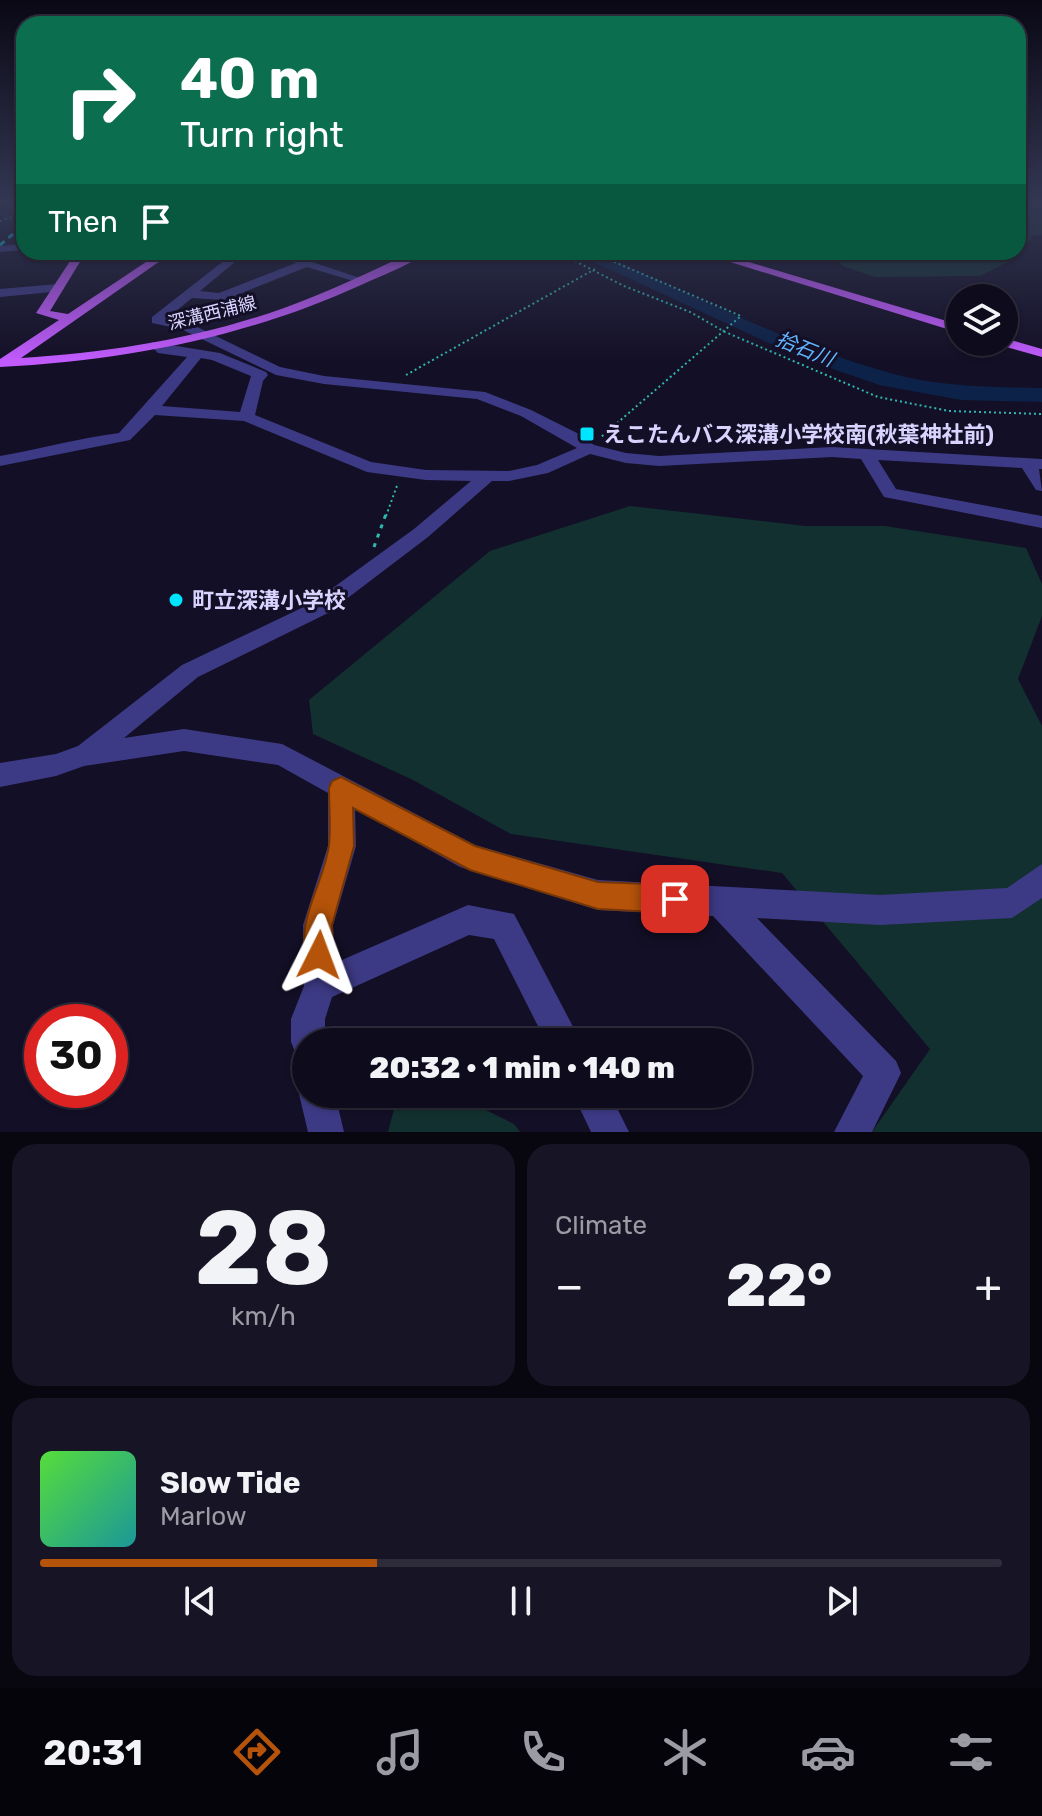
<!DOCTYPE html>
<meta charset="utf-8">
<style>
body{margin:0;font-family:Rubik,"Noto Sans JP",sans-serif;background:#171425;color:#f1f3f6;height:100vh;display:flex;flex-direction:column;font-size:30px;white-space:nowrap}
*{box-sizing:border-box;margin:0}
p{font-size:26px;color:#9b9ba3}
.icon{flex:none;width:44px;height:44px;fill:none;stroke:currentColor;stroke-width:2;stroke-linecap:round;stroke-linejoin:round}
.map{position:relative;height:1132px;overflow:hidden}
.panel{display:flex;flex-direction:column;gap:12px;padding:12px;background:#08060f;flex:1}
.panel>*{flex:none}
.top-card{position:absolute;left:16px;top:16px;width:1010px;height:244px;border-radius:24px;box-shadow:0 2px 6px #0004,0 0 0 2px #2e2b3b;background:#0b6e4f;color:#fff;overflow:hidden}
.fabs{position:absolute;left:946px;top:284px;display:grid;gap:16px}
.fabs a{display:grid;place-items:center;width:72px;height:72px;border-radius:50%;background:#0e0b1c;box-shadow:0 2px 6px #0004,0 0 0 2px #2e2b3b;font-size:40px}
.speed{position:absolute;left:24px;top:1004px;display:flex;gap:16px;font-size:40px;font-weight:700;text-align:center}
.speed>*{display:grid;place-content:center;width:104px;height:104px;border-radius:50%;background:#0e0b1c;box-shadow:0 2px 6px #0004,0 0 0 2px #2e2b3b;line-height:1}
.speed .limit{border:12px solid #d22;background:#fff;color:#111}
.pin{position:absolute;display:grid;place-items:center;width:68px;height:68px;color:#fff;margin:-34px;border-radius:16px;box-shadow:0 4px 12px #0006}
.me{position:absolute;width:88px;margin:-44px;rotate:3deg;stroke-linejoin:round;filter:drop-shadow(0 0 6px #0008)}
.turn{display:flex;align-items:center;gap:28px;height:168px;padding:0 32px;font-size:36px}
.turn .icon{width:104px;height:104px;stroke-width:2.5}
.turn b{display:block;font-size:56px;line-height:68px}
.then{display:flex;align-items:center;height:76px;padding:0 32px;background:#0003;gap:16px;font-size:30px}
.big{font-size:60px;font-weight:800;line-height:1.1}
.panel .widget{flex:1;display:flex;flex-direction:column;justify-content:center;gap:12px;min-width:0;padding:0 28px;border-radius:24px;background:#171425}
.panel .dial{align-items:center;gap:0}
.dial b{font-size:104px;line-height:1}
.song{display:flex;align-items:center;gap:24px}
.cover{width:96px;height:96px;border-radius:12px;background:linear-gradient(135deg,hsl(110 70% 55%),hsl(180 70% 35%))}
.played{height:8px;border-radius:4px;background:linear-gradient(90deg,#b45309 35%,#2e2b3b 35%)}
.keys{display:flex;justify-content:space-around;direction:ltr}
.heat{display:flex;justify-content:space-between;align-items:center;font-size:44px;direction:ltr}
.panel .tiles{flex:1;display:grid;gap:12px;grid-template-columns:1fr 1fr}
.widget:last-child{grid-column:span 2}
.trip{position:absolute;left:292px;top:1028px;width:460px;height:80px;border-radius:40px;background:#0e0b1c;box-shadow:0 2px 6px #0004,0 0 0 2px #2e2b3b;font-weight:800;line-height:80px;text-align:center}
.menu{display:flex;height:128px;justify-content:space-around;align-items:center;background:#06040b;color:#9b9ba3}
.menu .icon{width:56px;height:56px}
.menu .active{color:#b45309}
.menu b{font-size:36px;color:#f1f3f6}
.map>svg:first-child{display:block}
.green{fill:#12302f}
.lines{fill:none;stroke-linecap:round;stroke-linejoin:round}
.stream{stroke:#0c2248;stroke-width:3}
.river{fill:#0c2248;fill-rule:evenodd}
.path-far1{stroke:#2fb8b0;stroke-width:2;stroke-dasharray:2 3;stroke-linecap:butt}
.path{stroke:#2fb8b0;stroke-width:3;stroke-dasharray:4 6;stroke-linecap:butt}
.minor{fill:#3d3a85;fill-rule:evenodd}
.major{fill:#c25bff;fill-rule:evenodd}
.rail{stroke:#00e5ff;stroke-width:3;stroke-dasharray:6 5;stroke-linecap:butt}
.route{fill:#b45309;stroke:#753606;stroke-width:2}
.poi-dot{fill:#00e5ff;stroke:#130f26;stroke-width:3}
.labels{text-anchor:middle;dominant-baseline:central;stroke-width:6;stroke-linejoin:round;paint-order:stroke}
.far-street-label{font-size:18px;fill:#d9d4ff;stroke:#130f26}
.far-water-label{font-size:20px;font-style:italic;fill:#62b6ff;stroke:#130f26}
.poi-label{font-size:22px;font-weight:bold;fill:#d9d4ff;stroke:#130f26;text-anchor:start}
</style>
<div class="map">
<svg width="1042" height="1132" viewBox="0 0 1042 1132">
<rect width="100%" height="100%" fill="#130f26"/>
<g class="green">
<path d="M1018,204H1042V235H1034L1012,260L980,276L875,277L843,266L830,252H1018Z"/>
<path d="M630,506L805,526H885L1026,548L1042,584V616L1018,679L1042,726V1132H872L930,1049L782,873L511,834L413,780L313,734L309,700L490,551Z"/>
<path d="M398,1094H454L514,1124L520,1132H388Z"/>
</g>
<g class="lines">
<path class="stream" d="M0,212L11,220"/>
<path class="river" d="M572,252H595C692,294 789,345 890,373C939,387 991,387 1042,388V402L961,400L879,385L799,357Z"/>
<g class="path-far1">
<path d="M0,221L24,213"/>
<path d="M557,252L624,286L690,312L725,332L878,397L949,411L1042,414"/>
<path d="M591,252L741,316L601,437"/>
<path d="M406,375L595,269"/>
<path d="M386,516L398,483"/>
</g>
<path class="path" d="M374,547L386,514"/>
<g class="minor">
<path d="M24,244V250L0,252V246Z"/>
<path d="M235,252H247L200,291L219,293L296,263L249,252H282L366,280L360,283L307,267L224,300L192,298L165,320L189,323L280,367L324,376L485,392L531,410L583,436L594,445L626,453L659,456L832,447L1042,459V469H1039L1042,491L1036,490L1022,468L878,460L896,489L1042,516V528L884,497L861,459L832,457L659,466L626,463L590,454L548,473L509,481H492L428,537L328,613L198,677L124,738L184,729L282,744L475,845L598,880L880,895L1007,888L1042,864V898L1012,918L880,925L757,918L896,1061L901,1073L872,1132H834L863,1076L713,916L598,910L460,867L355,808L356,846L333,925L335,963L468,905L514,914L581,1042H546L494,939L469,935L332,997L325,1019V1042H306V1058L296,1054L291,1042V1019L304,986L303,925L328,846V793L278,765L184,751L84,766L56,776L0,787V763L56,754L78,746L182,665L312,603L414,529L471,481L426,480L367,472L244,421L155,415L130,440L0,466V456C40,449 79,438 119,433L187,357L158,353L150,345L152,342L220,353L266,372L268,375L263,381L255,415L371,462L426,470L509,471L537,465L577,448L521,416L477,399L324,384L276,375L181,329L152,323V317ZM201,358L212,360L251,376L240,412L162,406Z"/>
<path d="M58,284L64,288L62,291L0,297V289Z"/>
<path d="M304,1081L306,1094H335L344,1132H308L299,1094Z"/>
<path d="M573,1094H610L629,1132H591Z"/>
</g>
<g class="major">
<path d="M76,252H86L50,311L68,314L161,252H173L21,358C109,353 200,338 284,308C328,292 370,272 412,252H426C409,266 382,275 361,285C247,337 125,361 0,367V359L59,320L36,313Z"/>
<path d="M698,252H715L960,325V333Z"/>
<path d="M1004,338L1042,349V357L999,345L997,342H1004Z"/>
</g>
<path class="rail" d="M0,245L24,225"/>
</g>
<linearGradient id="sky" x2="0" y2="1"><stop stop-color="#0a0815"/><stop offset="0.56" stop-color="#333752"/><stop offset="1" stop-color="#333752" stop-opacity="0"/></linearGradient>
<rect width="1042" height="362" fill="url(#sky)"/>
<path class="route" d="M341,777L475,846L598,882L675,885L684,889L688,899L684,909L675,913L598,909L470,870L353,808L354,846L332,925L333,955L329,965L319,970L309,965C292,924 324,885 329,845C331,827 329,807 329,788L332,781Z"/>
<g class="poi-dot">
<rect x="579" y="426" width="16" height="16" rx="4"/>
<circle cx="176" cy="600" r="8"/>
</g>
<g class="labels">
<g class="far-street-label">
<text transform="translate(212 313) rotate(-14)">深溝西浦線</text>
</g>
<g class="far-water-label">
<text transform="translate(805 349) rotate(22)">拾石川</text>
</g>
<g class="poi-label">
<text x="603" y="434">えこたんバス深溝小学校南(秋葉神社前)</text>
<text x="192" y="600">町立深溝小学校</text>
</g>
</g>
</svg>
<div class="fabs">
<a><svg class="icon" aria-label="layers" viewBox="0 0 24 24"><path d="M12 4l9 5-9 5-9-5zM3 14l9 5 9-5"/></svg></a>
</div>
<div class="speed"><div class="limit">30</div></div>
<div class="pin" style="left:675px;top:899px;background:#d93025"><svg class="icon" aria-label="arrive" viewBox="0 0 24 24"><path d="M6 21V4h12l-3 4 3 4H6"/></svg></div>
<svg class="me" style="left:319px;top:955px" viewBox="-20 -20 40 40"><path d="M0-17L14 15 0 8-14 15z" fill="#b45309" stroke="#fff" stroke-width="4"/></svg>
<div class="trip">20:32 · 1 min · 140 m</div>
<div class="top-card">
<div class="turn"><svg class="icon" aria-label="right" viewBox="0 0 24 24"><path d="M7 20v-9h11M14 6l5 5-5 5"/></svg><div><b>40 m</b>Turn right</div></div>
<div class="then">Then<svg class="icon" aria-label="arrive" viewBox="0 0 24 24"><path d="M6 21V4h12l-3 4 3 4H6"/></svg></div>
</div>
</div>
<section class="panel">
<div class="tiles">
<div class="widget dial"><b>28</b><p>km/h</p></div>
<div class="widget"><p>Climate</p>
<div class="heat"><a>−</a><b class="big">22°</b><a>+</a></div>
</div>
<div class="widget">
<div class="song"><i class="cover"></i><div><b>Slow Tide</b><p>Marlow</p></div></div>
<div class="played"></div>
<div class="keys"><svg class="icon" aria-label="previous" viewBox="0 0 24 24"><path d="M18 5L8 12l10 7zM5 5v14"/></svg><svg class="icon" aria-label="pause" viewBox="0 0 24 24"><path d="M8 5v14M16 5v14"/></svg><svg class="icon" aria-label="next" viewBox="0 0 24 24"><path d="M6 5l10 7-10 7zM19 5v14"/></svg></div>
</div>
</div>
</section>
<nav class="menu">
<b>20:31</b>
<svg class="icon active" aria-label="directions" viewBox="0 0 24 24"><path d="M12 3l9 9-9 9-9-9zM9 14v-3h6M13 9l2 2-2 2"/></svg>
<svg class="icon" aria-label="music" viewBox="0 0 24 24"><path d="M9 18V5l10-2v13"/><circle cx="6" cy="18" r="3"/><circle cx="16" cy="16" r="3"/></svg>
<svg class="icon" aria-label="phone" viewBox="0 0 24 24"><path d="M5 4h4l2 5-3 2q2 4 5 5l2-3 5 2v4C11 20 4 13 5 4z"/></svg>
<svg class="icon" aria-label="climate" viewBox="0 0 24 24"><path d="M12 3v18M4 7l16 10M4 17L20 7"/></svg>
<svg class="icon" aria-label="car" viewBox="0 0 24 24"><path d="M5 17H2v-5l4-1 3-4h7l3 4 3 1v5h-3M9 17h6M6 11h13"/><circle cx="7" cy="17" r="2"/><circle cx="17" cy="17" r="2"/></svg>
<svg class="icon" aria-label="filters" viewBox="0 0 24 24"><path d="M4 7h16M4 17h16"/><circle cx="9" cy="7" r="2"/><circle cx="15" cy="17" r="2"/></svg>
</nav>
